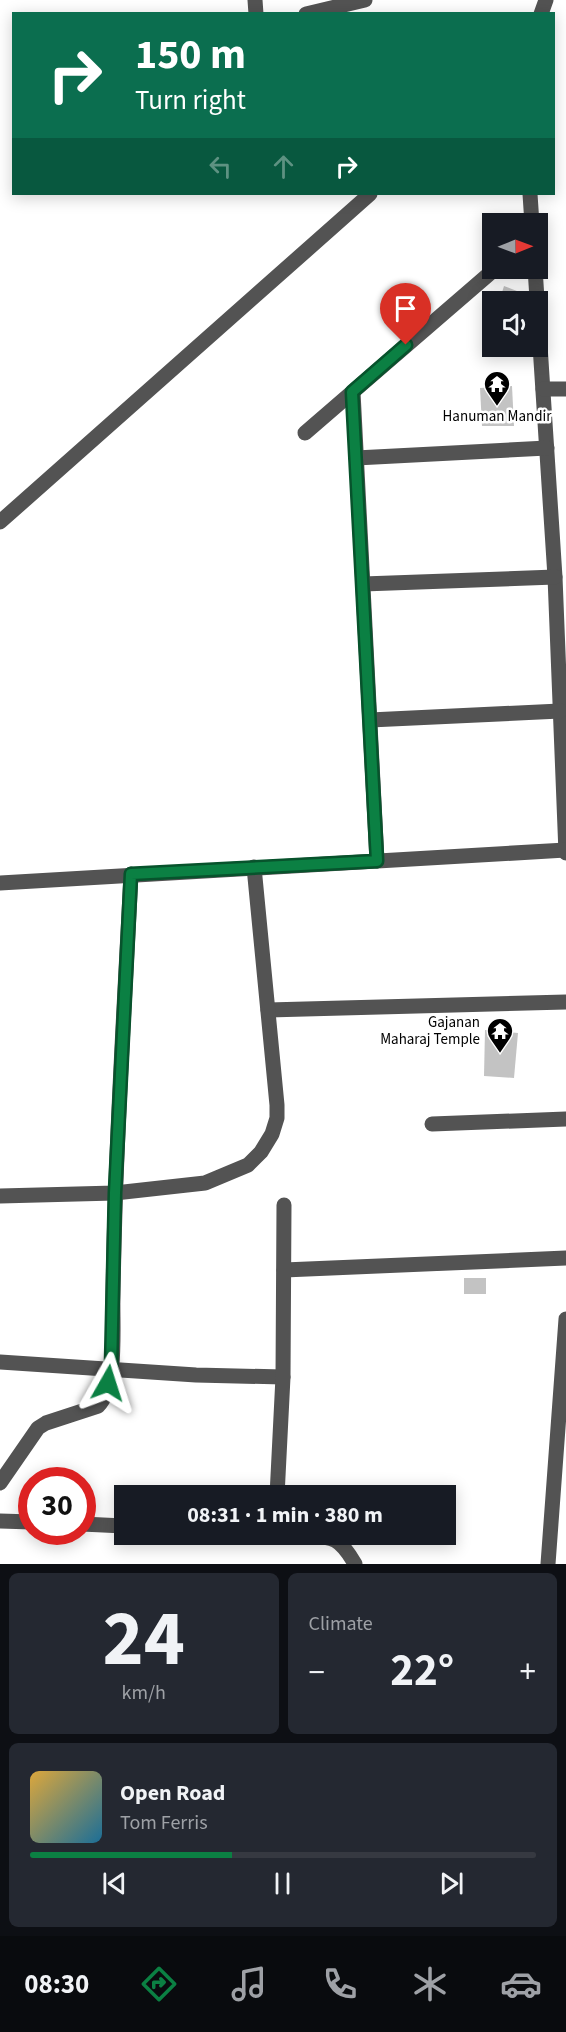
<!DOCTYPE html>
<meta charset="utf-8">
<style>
body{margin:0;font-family:"Source Sans 3",sans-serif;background:#242831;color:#f1f3f6;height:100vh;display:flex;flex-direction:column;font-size:22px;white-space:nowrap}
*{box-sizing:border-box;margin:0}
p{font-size:20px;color:#9ea1a6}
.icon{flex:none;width:33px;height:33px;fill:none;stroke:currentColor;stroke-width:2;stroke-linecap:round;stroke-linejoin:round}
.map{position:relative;height:1564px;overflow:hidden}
.side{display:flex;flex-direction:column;gap:9px;padding:9px;background:#0d0f14;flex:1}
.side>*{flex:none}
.top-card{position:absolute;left:12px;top:12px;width:543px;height:183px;border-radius:0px;box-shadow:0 3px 15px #0003;background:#0b6e4f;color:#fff;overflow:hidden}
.needle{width:39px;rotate:89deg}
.buttons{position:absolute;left:482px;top:213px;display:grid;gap:12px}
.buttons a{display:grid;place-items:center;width:66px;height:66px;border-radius:0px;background:#171b24;box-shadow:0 3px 15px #0003;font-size:30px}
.speed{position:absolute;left:18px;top:1467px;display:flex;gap:12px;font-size:30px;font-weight:700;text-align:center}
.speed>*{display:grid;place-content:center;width:78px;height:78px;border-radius:50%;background:#171b24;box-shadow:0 3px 15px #0003;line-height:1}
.speed .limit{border:9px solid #d22;background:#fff;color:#111}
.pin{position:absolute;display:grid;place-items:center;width:51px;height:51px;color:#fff;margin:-62px -26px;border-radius:50% 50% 50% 0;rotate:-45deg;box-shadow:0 0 6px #0007}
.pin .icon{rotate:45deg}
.me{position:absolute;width:66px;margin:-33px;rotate:6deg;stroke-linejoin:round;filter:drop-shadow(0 0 4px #0008)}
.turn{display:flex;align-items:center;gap:21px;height:126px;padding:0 24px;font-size:27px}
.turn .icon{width:78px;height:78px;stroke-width:2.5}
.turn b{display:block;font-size:42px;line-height:51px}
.lanes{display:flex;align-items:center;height:57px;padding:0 24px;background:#0003;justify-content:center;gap:30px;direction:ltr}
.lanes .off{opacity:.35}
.big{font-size:45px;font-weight:700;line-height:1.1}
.side .card{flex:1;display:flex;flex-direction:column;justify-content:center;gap:9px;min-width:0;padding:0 21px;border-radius:9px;background:#242831}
.side .dial{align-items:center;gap:0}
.dial b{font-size:78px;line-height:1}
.song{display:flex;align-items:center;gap:18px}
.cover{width:72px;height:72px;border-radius:9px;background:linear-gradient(135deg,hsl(40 70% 55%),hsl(200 70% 35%))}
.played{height:6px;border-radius:3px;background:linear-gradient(90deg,#0b8043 40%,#363941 40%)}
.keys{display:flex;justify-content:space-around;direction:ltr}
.heat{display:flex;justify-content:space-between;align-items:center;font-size:33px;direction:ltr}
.side .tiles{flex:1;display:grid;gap:9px;grid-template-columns:1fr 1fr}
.card:last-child{grid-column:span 2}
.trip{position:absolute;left:114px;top:1485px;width:342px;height:60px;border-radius:0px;background:#171b24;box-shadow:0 3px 15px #0003;font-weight:700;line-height:60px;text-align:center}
.tab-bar{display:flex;height:96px;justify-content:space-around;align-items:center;background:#090b0e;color:#9ea1a6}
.tab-bar .icon{width:42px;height:42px}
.tab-bar .active{color:#0b8043}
.tab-bar b{font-size:27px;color:#f1f3f6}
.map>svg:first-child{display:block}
.building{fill:#c3c3c3}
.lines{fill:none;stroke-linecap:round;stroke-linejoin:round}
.minor{stroke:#535353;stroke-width:15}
.route-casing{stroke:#07532c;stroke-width:15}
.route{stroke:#0b8043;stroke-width:10}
.labels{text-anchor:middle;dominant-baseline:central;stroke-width:5;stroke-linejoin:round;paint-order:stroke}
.poi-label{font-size:15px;fill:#000;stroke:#fff}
</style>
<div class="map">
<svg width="566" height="1564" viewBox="0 0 566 1564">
<rect width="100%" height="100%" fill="#fff"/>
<g class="building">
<path d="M504,286L522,293L519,302H499Z"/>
<path d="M512,386L514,426H482L480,388Z"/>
<path d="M485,1030L518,1033L514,1078L484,1076Z"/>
<rect x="464" y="1278" width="22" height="16"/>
</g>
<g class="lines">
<g class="minor">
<path d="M255,0L256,14"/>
<path d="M306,14L365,0"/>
<path d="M541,14L546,0"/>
<path d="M530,194L532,224"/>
<path d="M535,268L555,577L566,853"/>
<path d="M543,389H566"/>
<path d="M353,392L377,861"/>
<path d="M305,433L496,268"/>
<path d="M356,458L547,448"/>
<path d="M0,522L370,194"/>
<path d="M363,584L555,577"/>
<path d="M370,720L560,711"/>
<path d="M0,883L566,850"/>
<path d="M268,1010L566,1002"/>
<path d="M432,1124L566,1119"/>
<path d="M0,1196L115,1193L205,1183L248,1165L261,1152L272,1134L277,1118V1105L254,867"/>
<path d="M284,1270L566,1258"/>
<path d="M0,1362L196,1375L283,1377"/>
<path d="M0,1483L38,1428L46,1423L98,1406C118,1387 112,1324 113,1296C115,1155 124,1014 131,874"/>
<path d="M277,1496L283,1377L284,1205"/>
<path d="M0,1521L32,1522"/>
<path d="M82,1524L124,1526"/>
<path d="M296,1534C329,1538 337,1532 355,1564"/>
<path d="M548,1564L566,1319"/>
</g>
</g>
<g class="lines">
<g class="route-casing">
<path id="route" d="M108,1383L111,1370L115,1193L131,874L377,861L352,392L406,345"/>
</g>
<use href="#route" class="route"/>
</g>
<defs>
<g id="temple-pin" transform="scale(1.35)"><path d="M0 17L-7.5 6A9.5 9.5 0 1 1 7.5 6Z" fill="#000" stroke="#fff"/><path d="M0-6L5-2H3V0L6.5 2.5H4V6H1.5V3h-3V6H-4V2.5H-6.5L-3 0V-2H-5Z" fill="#fff"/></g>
</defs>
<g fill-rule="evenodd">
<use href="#temple-pin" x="497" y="384"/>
<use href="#temple-pin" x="500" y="1031"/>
</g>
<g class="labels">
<g class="poi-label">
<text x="497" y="416">Hanuman Mandir</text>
<text x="480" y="1022" text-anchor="end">Gajanan<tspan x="480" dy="17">Maharaj Temple</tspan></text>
</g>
</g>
</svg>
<div class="buttons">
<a><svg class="needle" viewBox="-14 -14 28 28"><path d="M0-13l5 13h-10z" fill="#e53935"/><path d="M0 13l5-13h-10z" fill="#9ea1a6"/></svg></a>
<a><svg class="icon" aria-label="sound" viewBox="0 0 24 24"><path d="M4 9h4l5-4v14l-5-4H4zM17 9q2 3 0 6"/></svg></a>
</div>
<div class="speed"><div class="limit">30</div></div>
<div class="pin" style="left:406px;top:345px;background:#d93025"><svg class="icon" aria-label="arrive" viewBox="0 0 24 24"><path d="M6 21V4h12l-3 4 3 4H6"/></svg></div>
<svg class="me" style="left:108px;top:1383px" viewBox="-20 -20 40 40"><path d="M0-17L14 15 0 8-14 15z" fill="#0b8043" stroke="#fff" stroke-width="4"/></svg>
<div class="trip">08:31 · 1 min · 380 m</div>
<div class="top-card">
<div class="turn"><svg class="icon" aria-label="right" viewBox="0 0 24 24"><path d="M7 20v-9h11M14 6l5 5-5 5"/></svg><div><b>150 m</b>Turn right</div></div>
<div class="lanes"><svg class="icon off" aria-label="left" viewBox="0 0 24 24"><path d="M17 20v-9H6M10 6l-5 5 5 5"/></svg><svg class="icon off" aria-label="ahead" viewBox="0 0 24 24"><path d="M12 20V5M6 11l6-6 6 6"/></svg><svg class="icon" aria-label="right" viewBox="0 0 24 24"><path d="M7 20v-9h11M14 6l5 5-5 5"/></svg></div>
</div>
</div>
<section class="side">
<div class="tiles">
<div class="card dial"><b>24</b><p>km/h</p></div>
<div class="card"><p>Climate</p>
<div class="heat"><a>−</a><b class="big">22°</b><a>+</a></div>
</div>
<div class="card">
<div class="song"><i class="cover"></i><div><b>Open Road</b><p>Tom Ferris</p></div></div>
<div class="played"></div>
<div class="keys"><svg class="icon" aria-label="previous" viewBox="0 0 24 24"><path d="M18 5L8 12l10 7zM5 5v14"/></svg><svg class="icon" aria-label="pause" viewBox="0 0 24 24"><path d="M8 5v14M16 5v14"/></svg><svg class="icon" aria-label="next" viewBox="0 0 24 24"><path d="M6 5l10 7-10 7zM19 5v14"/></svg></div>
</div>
</div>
</section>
<nav class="tab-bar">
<b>08:30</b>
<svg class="icon active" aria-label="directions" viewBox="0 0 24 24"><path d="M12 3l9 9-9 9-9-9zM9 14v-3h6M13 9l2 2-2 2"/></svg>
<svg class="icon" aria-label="music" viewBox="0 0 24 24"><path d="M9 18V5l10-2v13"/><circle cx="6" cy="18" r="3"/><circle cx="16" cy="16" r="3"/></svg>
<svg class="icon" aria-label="phone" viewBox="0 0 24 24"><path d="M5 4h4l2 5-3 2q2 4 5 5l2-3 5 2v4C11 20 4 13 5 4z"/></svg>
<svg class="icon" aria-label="climate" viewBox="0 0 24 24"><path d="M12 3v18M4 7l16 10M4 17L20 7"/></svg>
<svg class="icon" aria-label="car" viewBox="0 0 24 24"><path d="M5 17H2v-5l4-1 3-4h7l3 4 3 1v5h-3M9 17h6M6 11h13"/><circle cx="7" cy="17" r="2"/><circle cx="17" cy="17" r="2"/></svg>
</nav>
